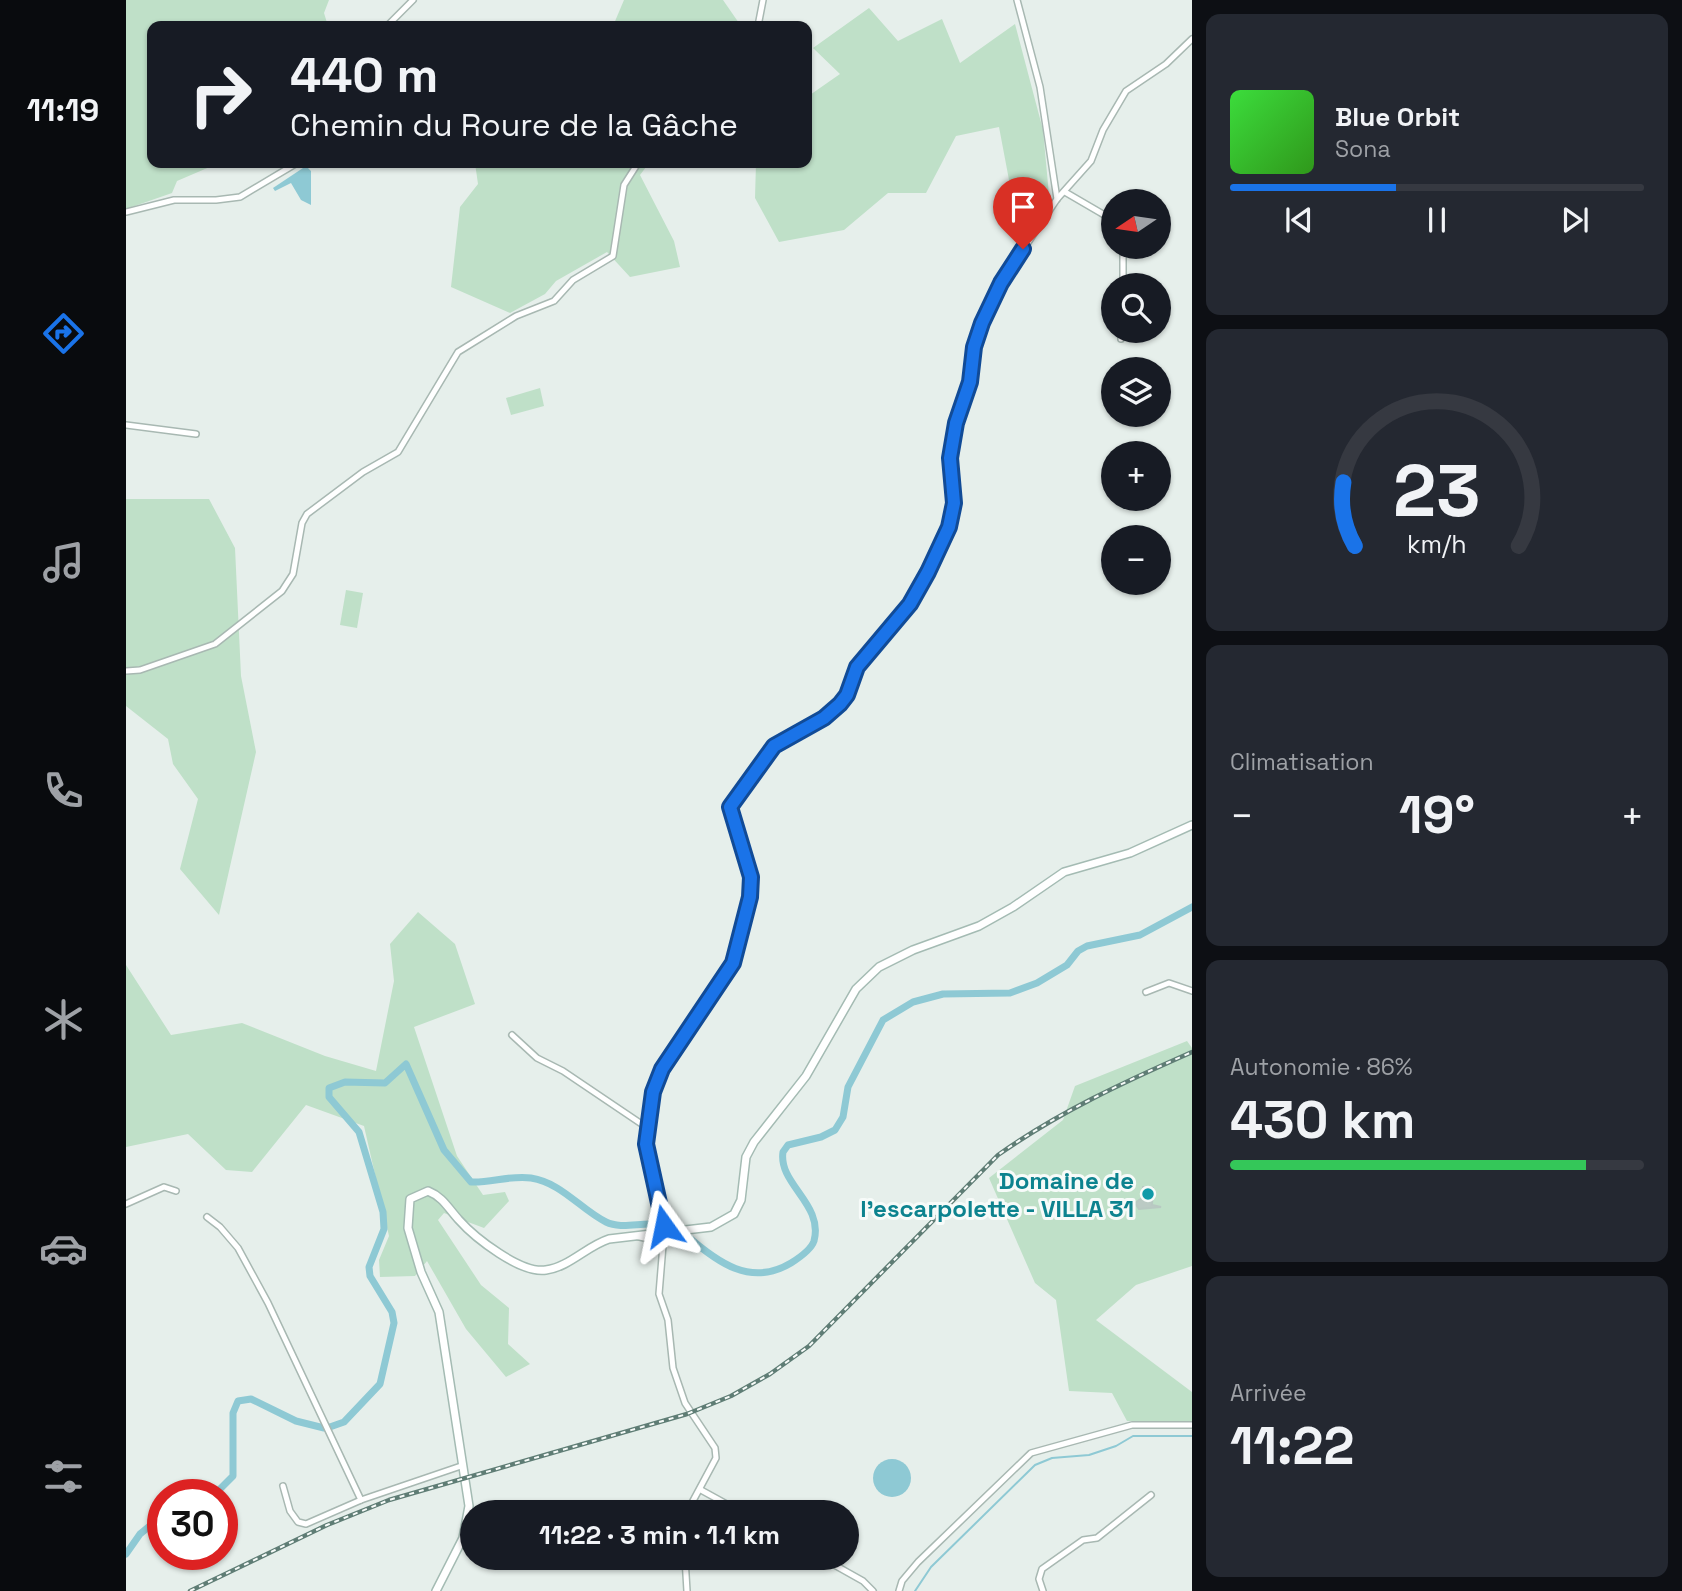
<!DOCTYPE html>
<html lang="fr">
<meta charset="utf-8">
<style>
body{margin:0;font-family:"Space Grotesk",sans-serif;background:#242831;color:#f1f3f6;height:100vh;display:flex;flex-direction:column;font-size:26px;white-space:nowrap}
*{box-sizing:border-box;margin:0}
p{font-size:23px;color:#9ea1a6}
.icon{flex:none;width:38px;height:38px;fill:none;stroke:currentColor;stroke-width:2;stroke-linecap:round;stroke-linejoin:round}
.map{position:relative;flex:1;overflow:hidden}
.details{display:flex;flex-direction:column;gap:14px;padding:14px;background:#0d0f14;width:490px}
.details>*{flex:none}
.hud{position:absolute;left:21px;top:21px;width:665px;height:147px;border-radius:14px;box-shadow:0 2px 5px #0004;background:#171b24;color:#f1f3f6;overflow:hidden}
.needle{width:46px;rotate:257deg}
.fabs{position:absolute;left:975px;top:189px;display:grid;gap:14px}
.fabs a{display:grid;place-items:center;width:70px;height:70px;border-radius:50%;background:#171b24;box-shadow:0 2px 5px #0004;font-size:35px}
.speed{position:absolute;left:21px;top:1479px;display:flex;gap:14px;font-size:35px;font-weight:700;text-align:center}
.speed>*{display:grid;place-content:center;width:91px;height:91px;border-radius:50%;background:#171b24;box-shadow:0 2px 5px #0004;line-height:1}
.speed .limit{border:10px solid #d22;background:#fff;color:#111}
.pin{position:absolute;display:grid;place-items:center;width:60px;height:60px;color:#fff;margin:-72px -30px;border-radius:50% 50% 50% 0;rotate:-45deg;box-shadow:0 0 7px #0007}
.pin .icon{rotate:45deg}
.me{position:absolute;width:77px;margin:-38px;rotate:348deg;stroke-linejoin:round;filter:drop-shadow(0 0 5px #0008)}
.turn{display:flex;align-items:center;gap:24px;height:147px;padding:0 28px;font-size:32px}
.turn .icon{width:91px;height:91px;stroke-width:2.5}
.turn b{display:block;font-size:49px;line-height:60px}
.big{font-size:52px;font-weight:600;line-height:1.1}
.details .card{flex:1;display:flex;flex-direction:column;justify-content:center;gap:10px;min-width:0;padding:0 24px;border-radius:14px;background:#242831}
.details .dial{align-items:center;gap:0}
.dial svg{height:182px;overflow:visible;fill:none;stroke:#363941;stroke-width:7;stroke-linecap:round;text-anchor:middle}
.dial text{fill:#f1f3f6;stroke:none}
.song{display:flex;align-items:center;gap:21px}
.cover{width:84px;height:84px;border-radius:10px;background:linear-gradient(135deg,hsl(120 70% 55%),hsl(110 70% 35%))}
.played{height:7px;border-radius:4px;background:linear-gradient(90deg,#1a73e8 40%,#363941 40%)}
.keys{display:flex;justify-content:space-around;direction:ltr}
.heat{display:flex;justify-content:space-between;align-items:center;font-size:38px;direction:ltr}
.charge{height:10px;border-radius:5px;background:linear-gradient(90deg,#34c759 86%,#363941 0)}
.trip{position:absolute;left:334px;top:1500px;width:399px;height:70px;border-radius:35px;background:#171b24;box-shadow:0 2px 5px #0004;font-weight:600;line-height:70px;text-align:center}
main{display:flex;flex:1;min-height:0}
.tab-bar{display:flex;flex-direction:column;width:126px;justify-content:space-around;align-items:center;background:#090b0e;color:#9ea1a6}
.tab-bar .icon{width:49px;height:49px}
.tab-bar .active{color:#1a73e8}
.tab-bar b{font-size:32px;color:#f1f3f6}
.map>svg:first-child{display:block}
.green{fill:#bfe0c8}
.water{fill:#8ec9d4}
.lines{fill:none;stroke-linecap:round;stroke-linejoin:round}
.stream{stroke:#8ec9d4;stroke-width:2}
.canal{stroke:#8ec9d4;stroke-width:7}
.building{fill:#bbcac4;stroke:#b8c9c2;stroke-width:2}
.street-casing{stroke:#a8b8b2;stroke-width:8}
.secondary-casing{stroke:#a4bbb3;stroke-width:10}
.street{stroke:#fff;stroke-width:5}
.secondary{stroke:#fff;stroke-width:7}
.rail-casing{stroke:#5f7d75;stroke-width:4.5}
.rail{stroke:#f7fbf9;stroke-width:2;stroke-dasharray:5;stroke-linecap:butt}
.route-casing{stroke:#114b97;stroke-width:18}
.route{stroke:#1a73e8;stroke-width:12}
.culture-dot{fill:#0f9aa8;stroke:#f7fbf9;stroke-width:2.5}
.labels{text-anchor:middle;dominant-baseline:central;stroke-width:6;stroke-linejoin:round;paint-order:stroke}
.culture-label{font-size:24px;font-weight:bold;fill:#0d838f;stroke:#f7fbf9;text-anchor:end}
</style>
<main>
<nav class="tab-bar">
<b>11:19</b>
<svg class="icon active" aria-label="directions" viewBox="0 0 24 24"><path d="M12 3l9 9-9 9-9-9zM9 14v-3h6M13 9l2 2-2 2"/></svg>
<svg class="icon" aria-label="music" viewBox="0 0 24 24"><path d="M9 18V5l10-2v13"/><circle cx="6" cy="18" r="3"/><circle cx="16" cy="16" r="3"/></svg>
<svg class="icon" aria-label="phone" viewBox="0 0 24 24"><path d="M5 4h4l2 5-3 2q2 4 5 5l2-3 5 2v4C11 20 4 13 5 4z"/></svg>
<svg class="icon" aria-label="climate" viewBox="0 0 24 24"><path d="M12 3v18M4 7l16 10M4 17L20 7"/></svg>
<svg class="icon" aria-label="car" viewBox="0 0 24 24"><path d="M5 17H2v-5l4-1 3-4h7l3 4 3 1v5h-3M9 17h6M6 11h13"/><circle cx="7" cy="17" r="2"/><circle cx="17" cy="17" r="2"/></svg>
<svg class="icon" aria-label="filters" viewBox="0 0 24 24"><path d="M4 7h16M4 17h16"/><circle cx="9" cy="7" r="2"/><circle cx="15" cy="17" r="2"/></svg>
</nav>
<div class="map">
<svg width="1066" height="1591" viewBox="0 0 1066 1591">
<rect width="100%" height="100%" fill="#e6efeb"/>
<g class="green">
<path d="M0,0H203L198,13L202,26H26V163H93L51,181L46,193L0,209Z"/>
<path d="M498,0H597L615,26H487Z"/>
<path d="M743,8L772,41L816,19L834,63L889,24L917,130L923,195L894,238L873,127L830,136L800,193H762L718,230L653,242L629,198L630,163H681V97L714,74L687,48Z"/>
<path d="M349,163H523L514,175L548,241L554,267L504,277L481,252L430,281L419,294L384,313L325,287L334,207L352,184Z"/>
<path d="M414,388L418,406L385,415L380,398Z"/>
<path d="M0,499H83L109,548L115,676L130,752L93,915L54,869L72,799L47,764L42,739L0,706Z"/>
<path d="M220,590L237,593L231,628L214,625Z"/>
<path d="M292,912L329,944L349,1004L288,1027L331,1156L357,1195L379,1192L383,1201L358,1228L318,1213L312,1220L355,1285L383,1308L382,1344L404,1364L380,1377L340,1329L301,1261L289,1276L254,1277L253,1260L263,1236L238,1126L180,1105L126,1172L100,1170L62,1134L0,1147V965L45,1035L116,1023L199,1056L250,1071L268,981L264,944Z"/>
<path d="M1061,1041L1066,1048V1266L1010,1285L970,1320L1066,1392V1421H1001L986,1393L943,1391L930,1300L909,1283L863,1178L937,1120L949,1086Z"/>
</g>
<g class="water">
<path d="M180,166L185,171V205L175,200L165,183L149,191L147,188Z"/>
<circle cx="766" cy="1478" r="19"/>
</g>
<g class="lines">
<path class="stream" d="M789,1591L805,1567L909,1465L926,1458L963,1455L990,1446L1007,1436H1066"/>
<g class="canal">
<path d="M560,1235C592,1263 625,1287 665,1263C673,1258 685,1250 688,1241C698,1204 652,1184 657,1152L662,1145L695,1137L709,1130L717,1117L722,1087L757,1020L787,1002L817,994L884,993L911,983L941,965L952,951L961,946L1014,935L1066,907"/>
<path d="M201,1428L218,1422L254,1384L268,1323L266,1312L244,1276L243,1267L258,1229L257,1212L233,1132L203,1097V1088L219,1082L259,1083L280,1064L318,1150L345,1182C365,1183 384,1175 405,1178C436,1183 454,1209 480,1222C496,1230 518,1221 535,1225"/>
<path d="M89,1494L107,1476V1413L112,1401L125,1399L170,1421L198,1428"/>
<path d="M0,1554L14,1534L37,1515"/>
</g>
</g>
<path class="building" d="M1017,1187L1027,1188L1026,1205L1035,1207L1013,1209L1009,1203L1016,1198Z"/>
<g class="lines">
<g class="street-casing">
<g id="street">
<path d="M891,0L914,87L931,199"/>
<path d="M261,26L287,0"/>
<path d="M632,26L637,0"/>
<path d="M939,192L987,220"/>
<path d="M0,212L48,200H90L114,197L171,163"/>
<path d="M997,285V247"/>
<path d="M995,339L996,331"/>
<path d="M0,425L70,434"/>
<path d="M0,671L14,670L89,644L156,591L167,574L176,523L181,514L237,472L272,452L332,352L390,316L428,301L447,280L487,256L498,185L512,163"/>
<path d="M1020,992L1043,983L1066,991"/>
<path d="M386,1035L411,1058L437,1071L520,1127"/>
<path d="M0,1204L38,1187L50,1191"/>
<path d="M81,1217L94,1227L112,1248L142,1303L235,1500"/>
<path d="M539,1232C535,1197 517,1163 520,1128C527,1039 618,989 624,894C627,862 607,837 604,807L648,746L698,718L714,704L721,695L731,667L784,604L823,527L828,503L823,470L830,423L841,392L856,323L875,283L931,199L965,161L977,130L1000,91L1040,64L1066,39"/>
<path d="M509,1236L532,1241L537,1245L533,1294L542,1320L547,1368L559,1403L589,1448L590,1458L561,1512"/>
<path d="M157,1486L164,1511L172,1522L180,1524L235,1500L335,1466"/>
<path d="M575,1490L615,1512"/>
<path d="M559,1558L561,1591"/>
<path d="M696,1558L737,1581L747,1591"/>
<path d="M773,1591L776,1581L792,1562L905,1453L1006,1425H1066"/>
<path d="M917,1591L913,1579L916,1569L957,1540L971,1538L1025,1495"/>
</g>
</g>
<g class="secondary-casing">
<path id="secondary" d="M310,1591L337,1538L343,1506L313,1312L295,1272L282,1228L284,1199L302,1191C317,1197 322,1208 333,1220C349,1238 395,1274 420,1270C443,1267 461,1246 483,1239L585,1227L608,1214L615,1200L620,1157L628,1142L680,1076L730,989L753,967L787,950L853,926L887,907L938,872L1004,853L1066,825"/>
</g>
<use href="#street" class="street"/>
<use href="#secondary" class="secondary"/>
<g class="rail-casing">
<path id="rail" d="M64,1591L201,1525L263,1500L561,1414L605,1396L644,1374L683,1346L872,1155C933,1112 998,1082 1066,1052"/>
</g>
<use href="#rail" class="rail"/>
</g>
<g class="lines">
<g class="route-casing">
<path id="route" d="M538,1226L520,1144L527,1092L536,1069L607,963L624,897L625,877L604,807L648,746L698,718L714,704L721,695L731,667L784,604L802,572L823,527L828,503L824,458L830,423L844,382L848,347L856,323L875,283L897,249"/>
</g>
<use href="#route" class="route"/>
</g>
<circle class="culture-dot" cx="1022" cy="1194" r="7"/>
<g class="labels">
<g class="culture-label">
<text x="1008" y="1180">Domaine de<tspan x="1008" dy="28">l'escarpolette - VILLA 31</tspan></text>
</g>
</g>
</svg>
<div class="fabs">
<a><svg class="needle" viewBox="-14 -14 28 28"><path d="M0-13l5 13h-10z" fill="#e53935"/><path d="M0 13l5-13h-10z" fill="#9ea1a6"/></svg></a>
<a><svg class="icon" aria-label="search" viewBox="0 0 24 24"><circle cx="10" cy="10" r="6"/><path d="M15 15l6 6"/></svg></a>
<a><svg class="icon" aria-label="layers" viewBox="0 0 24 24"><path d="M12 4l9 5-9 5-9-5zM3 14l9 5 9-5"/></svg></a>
<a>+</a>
<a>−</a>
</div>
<div class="speed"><div class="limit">30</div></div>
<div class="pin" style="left:897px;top:249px;background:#d93025"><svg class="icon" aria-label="arrive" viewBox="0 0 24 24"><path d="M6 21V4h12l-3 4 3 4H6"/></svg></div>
<svg class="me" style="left:538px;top:1226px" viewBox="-20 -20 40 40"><path d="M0-17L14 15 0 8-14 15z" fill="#1a73e8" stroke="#fff" stroke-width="4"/></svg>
<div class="trip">11:22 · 3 min · 1.1 km</div>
<div class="hud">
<div class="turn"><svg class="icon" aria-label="right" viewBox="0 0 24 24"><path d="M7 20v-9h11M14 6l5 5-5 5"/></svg><div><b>440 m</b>Chemin du Roure de la Gâche</div></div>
</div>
</div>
<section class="details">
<div class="card">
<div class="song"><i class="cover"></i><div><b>Blue Orbit</b><p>Sona</p></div></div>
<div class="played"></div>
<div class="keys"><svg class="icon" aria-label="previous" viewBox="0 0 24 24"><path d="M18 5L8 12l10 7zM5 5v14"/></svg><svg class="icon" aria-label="pause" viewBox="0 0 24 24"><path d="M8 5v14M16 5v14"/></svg><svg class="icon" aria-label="next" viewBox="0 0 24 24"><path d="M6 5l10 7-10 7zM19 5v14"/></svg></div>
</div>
<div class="card dial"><svg viewBox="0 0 100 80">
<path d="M14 69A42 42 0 1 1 86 69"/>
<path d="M14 69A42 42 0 0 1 9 41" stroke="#1a73e8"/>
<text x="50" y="56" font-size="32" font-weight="700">23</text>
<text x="50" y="72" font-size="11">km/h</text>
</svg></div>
<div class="card"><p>Climatisation</p>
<div class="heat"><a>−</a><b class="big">19°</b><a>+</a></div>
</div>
<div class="card"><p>Autonomie · 86%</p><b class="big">430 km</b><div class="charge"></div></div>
<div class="card"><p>Arrivée</p><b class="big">11:22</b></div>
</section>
</main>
